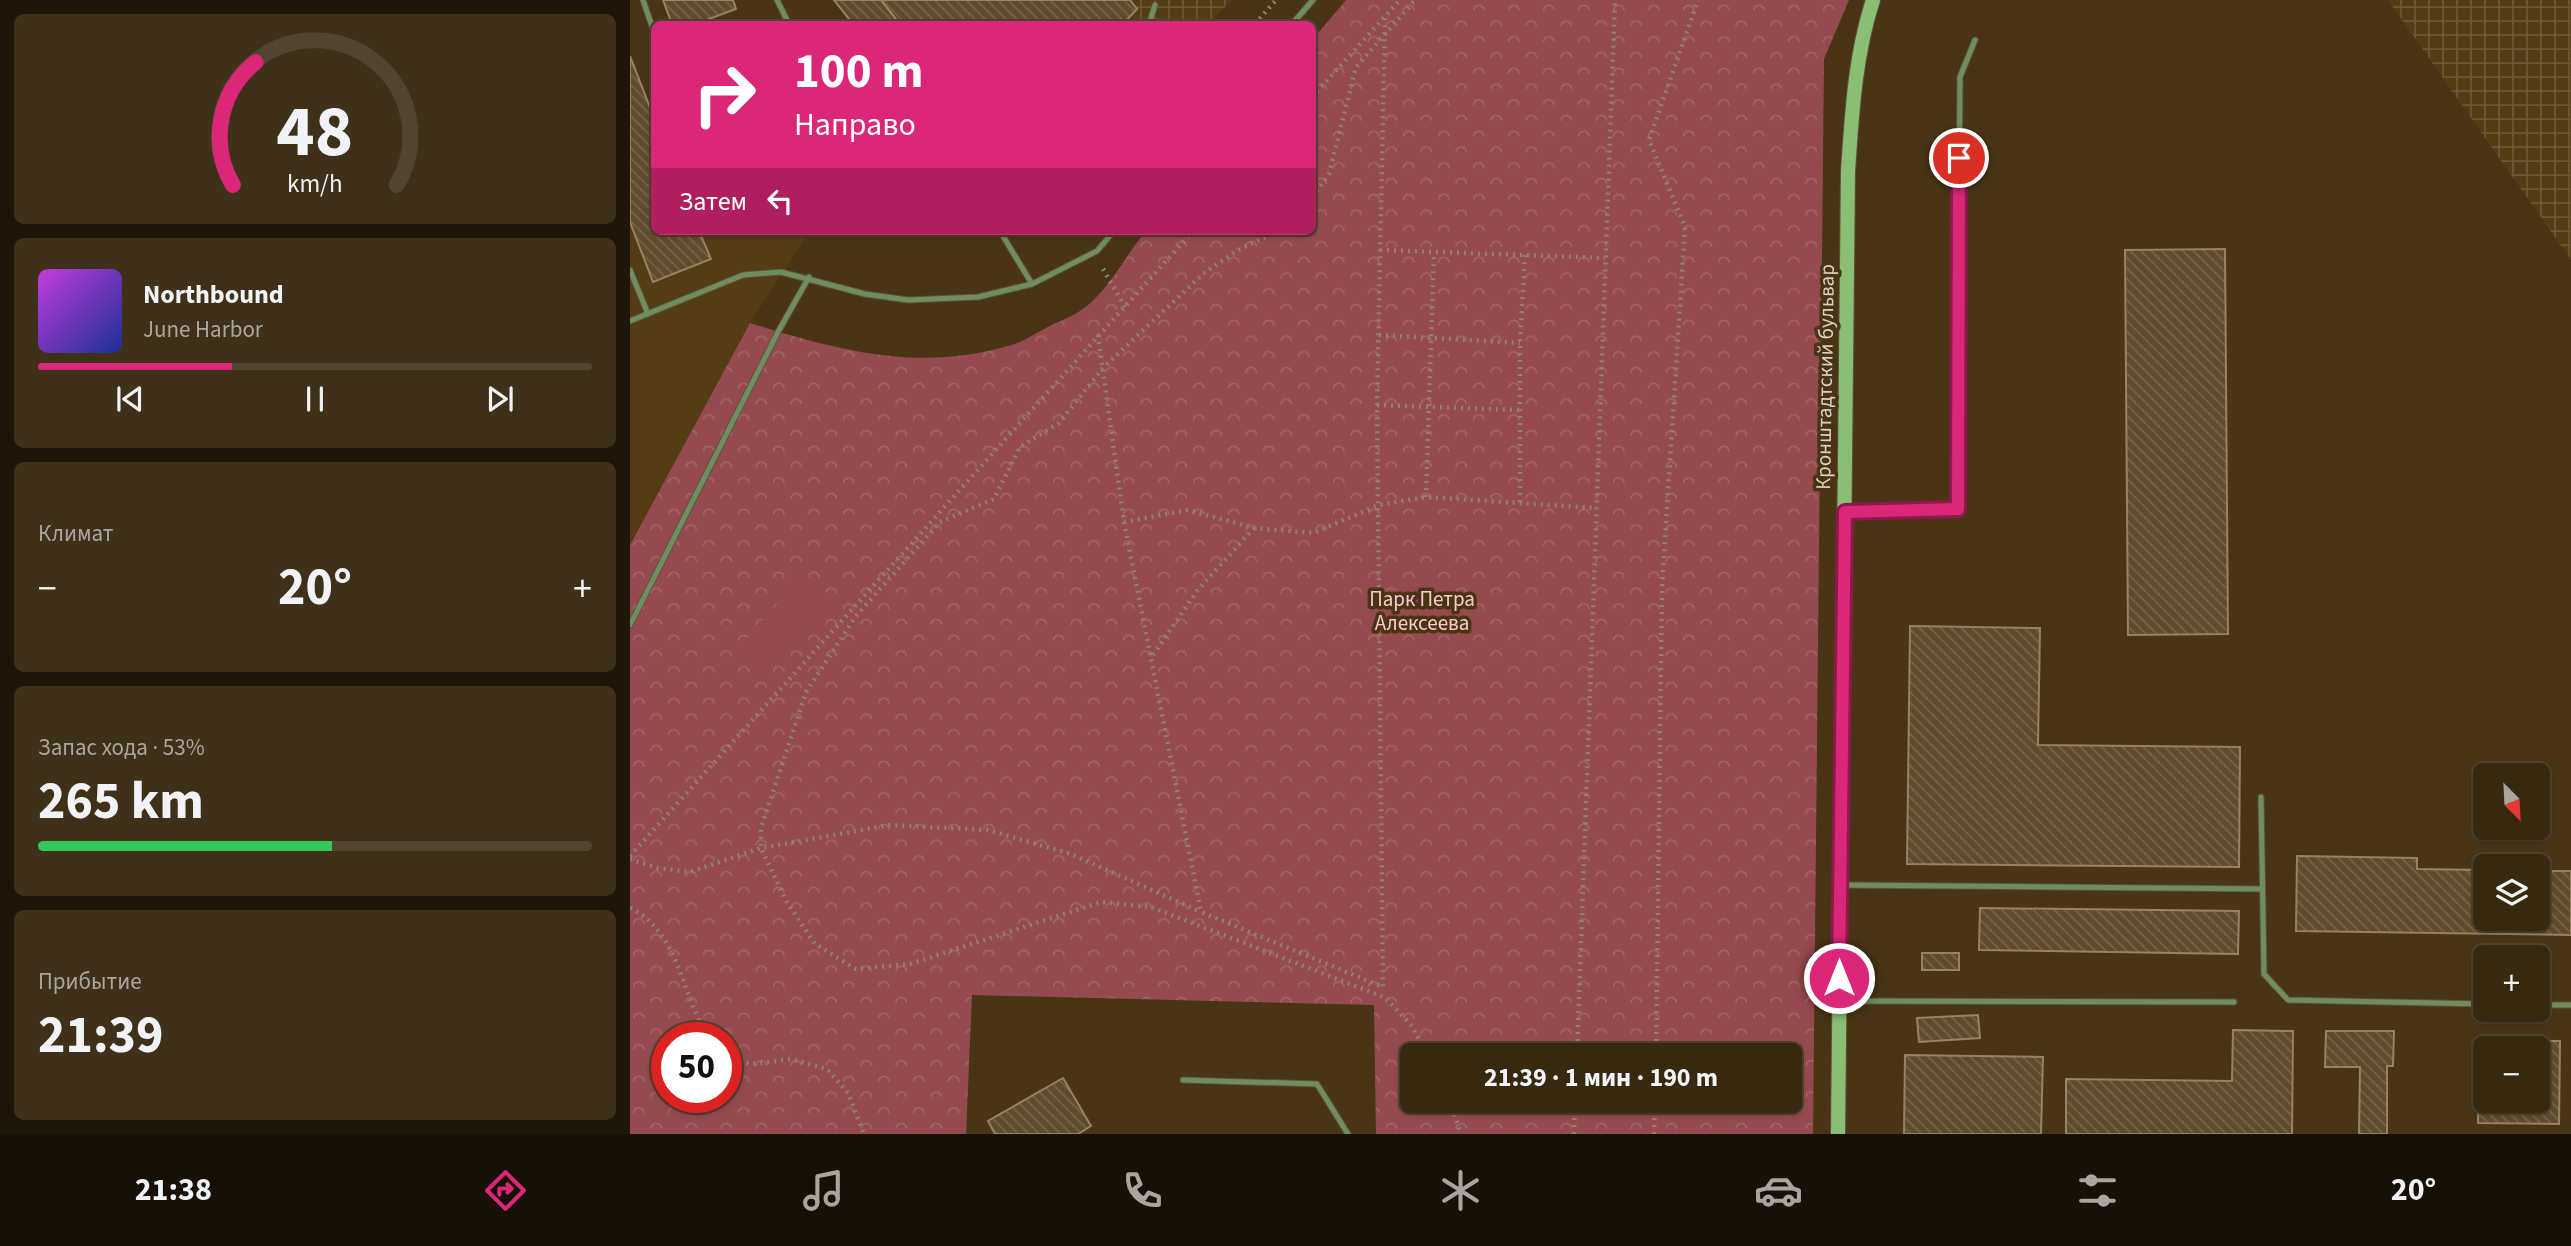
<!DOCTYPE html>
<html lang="ru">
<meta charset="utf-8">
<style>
body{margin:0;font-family:"Source Sans 3",sans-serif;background:#3e3019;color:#f1f3f6;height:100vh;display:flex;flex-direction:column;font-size:26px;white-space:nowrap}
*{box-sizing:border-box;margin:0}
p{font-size:23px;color:#aaa69f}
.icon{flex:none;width:38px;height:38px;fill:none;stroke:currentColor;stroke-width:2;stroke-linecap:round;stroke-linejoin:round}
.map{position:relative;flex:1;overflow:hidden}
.side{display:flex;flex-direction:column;gap:14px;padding:14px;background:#1e1609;width:630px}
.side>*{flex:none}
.guide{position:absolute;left:21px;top:21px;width:665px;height:214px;border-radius:10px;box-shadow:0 2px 5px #0004,0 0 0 2px #514430;background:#db2777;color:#fff;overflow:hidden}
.needle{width:46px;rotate:156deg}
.buttons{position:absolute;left:1843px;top:763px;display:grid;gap:14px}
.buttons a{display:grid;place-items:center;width:77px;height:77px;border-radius:10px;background:#372810;box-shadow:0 2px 5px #0004,0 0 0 2px #514430;font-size:35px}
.speed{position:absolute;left:21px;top:1022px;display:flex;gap:14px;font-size:35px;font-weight:700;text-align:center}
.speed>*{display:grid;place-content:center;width:91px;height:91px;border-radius:50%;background:#372810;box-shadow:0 2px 5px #0004,0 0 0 2px #514430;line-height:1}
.speed .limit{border:10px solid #d22;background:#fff;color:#111}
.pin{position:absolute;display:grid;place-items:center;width:60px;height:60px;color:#fff;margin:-30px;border:4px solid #fff;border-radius:50%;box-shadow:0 2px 7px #0007}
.me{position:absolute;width:77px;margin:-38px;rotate:0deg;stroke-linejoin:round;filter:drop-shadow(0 0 5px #0008)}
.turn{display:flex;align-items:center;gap:24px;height:147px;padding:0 28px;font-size:32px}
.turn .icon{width:91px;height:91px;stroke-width:2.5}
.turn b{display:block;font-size:49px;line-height:60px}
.then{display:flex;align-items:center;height:66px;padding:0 28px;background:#0003;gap:14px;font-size:26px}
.big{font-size:52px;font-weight:700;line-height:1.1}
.side .tile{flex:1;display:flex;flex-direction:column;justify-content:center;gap:10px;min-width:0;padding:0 24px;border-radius:10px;background:#3e3019}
.side .dial{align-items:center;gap:0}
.dial svg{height:182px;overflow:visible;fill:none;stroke:#514430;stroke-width:7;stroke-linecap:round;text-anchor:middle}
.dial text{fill:#f1f3f6;stroke:none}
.song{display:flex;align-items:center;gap:21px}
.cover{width:84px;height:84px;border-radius:10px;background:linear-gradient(135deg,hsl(290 70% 55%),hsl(230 70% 35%))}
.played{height:7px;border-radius:4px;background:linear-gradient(90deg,#db2777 35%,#514430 35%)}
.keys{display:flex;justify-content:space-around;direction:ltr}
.heat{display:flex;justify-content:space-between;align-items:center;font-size:38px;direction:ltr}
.charge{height:10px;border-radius:5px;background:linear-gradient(90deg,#34c759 53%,#514430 0)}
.trip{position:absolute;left:770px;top:1043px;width:402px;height:70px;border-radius:10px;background:#372810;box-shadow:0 2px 5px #0004,0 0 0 2px #514430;font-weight:700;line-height:70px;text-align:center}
.dock{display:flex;height:112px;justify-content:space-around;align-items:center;background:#161006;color:#aaa69f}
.dock .icon{width:49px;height:49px}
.dock .selected{color:#db2777}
.dock b{font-size:32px;color:#f1f3f6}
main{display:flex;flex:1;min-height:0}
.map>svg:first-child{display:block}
.built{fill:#543c15}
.industrial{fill:url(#industrial-grid)}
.park{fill:url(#park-crowns);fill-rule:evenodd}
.garden{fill:#944a4f}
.building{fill:url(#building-back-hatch);stroke:#998262;stroke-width:2;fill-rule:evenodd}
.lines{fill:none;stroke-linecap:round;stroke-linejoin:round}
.lane-casing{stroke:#645135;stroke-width:7}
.secondary-casing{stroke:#645135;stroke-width:16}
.path{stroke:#918169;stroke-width:4.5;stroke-dasharray:2 5;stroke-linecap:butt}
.lane{stroke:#6e8e60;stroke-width:5}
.secondary{stroke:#8abe74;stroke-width:14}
.route-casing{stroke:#8e194d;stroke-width:18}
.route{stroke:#db2777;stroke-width:12}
.labels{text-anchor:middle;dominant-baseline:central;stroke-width:7;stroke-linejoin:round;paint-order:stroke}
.street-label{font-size:21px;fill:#ddd1c0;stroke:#493516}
.park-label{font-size:21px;fill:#fac9ca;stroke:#493516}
</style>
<main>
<section class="side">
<div class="tile dial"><svg viewBox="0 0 100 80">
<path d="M14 69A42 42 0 1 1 86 69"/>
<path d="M14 69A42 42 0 0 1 24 15" stroke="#db2777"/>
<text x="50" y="56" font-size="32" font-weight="700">48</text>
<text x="50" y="72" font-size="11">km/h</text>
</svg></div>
<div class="tile">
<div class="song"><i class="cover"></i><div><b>Northbound</b><p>June Harbor</p></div></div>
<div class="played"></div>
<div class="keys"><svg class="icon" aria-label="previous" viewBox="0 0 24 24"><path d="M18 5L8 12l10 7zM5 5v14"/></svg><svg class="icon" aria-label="pause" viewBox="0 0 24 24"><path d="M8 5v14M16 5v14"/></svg><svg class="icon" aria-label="next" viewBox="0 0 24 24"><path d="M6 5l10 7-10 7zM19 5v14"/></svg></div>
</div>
<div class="tile"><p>Климат</p>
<div class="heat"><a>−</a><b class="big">20°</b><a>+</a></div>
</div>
<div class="tile"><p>Запас хода · 53%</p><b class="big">265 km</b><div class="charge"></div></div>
<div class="tile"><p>Прибытие</p><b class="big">21:39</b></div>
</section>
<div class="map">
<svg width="1941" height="1134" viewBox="0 0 1941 1134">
<defs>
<pattern id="industrial-grid" width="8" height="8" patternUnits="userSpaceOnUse" patternTransform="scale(1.75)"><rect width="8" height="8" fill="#543c15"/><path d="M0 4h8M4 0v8" fill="none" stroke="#6c5735"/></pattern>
<pattern id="park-crowns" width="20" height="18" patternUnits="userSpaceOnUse" patternTransform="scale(1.75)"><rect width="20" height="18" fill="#944a4f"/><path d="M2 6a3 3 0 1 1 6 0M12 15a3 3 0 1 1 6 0" fill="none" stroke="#a36367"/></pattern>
<pattern id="building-back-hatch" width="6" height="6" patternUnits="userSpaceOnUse" patternTransform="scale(1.75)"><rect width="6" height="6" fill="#604b2c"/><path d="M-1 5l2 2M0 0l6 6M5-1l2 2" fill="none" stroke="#766449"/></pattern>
</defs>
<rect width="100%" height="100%" fill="#493516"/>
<path class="built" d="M0,56L24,118V231H189L175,238L120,323L0,545Z"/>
<g class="industrial">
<path d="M251,0H602L578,24H270Z"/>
<path d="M1758,0H1941V260Z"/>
</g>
<path class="park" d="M716,0H1219L1194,59L1183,1134H746L744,1005L342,995L336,1134H0V545L120,323C208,350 289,373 381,345C394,342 407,332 420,326C430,321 443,316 453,309C481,288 494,257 516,231H682L683,39ZM37,1038H96V1097H37ZM782,1055H1160V1101H782Z"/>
<path class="garden" d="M174,573L201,597L133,675L106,651Z"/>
<g class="building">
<path d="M33,0H103L106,9L66,24H42Z"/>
<path d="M204,0H251L270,24H223Z"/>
<path d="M251,0H500L507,9L493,24H270Z"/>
<path d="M0,56L24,118V231H69L81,259L23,282L0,222Z"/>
<path d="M1595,249L1598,634L1498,635L1495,250Z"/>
<path d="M1280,626L1410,628L1408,745L1610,747L1609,867L1277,864Z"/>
<path d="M1667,856L1787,858V869L1855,870V919H1908V871H1941V935L1666,931Z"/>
<path d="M1350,908L1609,911L1608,954L1349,950Z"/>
<rect x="1292" y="953" width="37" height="17"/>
<path d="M1348,1015L1350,1038L1289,1042L1287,1018Z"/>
<path d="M1603,1030L1663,1031L1662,1134H1436V1079L1602,1081Z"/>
<path d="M1696,1031H1764L1763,1066H1757V1134H1729L1730,1067H1695Z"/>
<path d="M1849,1040L1930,1041L1929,1124L1848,1123ZM1855,1048H1908V1101H1855Z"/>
<path d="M1275,1055L1413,1057L1411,1134H1274Z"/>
<path d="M433,1078L461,1126L448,1134H365L358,1121Z"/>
</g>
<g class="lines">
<g class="lane-casing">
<g id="lane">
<path d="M13,0L24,32"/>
<path d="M147,0L159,24"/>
<path d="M520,21L525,5"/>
<path d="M516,24L520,21L543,24"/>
<path d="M662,24L683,0"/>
<path d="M370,231L402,284"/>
<path d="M0,270L18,314"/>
<path d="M0,321L113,275L151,272L235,294L278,300L348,297L402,284L467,251L484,231"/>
<path d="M1215,512L1327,509L1330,77L1345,40"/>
<path d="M0,625L148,332L179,277"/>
<path d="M1631,797L1634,974L1658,1000L1855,1004"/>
<path d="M1213,885L1632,889"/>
<path d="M1212,1001L1604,1002"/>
<path d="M1908,1005H1941"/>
<path d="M553,1080L687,1084L718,1134"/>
</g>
</g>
<g class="secondary-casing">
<path id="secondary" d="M1208,1134L1218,171C1222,113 1225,55 1243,0"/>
</g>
<g class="path">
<path d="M625,24L646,0"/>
<path d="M682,97L770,0"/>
<path d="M682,197L699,174L726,67L785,0"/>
<path d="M648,231L610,249L574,273L473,368L429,423L390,447L364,499L310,522L226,616L176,692L131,828V848L155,899L185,944L226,969L280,964L471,902L521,907L756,998L781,1025L798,1055"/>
<path d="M750,250L975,258"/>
<path d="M473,269L495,307"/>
<path d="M468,335L494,522L571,912L753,987L747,405L755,16"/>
<path d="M749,335L890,343"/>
<path d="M747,405L889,410"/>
<path d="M796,497L804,253"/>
<path d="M890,502V343L895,255"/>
<path d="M494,522L558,510L624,528L683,533L749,505L796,497L966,508"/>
<path d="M523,655L567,591L624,528"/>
<path d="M0,856L563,231"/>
<path d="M0,859L28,868L60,872L131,848L260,825L358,830L441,854L571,912"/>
<path d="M0,908C50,932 51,996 79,1038"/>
<path d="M947,1055L985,0"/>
<path d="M1026,1055L1032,587L1055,227L1019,140L1068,0"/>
<path d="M96,1058L122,1064L161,1059L197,1069L218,1093L234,1134"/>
<path d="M820,1101L831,1134"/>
<path d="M944,1134L945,1101"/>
<path d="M1024,1134L1025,1101"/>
</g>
<use href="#lane" class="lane"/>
<use href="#secondary" class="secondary"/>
</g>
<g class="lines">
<g class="route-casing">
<path id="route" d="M1209,978L1215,512L1328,509L1329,158"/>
</g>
<use href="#route" class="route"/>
</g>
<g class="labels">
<g class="street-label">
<text transform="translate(1195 377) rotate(-89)">Кронштадтский бульвар</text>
</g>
<g class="park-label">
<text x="792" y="599">Парк Петра<tspan x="792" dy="24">Алексеева</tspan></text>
</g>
</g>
</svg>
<div class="buttons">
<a><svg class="needle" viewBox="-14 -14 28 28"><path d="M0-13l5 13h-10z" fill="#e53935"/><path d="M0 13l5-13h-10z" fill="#aaa69f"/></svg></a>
<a><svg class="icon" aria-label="layers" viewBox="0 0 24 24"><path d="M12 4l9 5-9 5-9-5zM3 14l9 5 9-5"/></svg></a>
<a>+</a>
<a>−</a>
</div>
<div class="speed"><div class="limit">50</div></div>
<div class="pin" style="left:1329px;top:158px;background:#d93025"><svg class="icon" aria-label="arrive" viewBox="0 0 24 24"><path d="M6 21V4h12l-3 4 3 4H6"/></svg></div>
<svg class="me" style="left:1209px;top:978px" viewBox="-20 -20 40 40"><circle r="17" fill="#db2777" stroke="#fff" stroke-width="3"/><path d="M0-11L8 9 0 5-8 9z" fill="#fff"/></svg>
<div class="trip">21:39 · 1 мин · 190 m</div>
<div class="guide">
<div class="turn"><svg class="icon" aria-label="right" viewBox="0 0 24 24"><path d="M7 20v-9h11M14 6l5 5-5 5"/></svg><div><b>100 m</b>Направо</div></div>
<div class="then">Затем<svg class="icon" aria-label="left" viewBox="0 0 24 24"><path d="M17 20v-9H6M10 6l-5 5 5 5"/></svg></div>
</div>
</div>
</main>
<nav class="dock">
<b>21:38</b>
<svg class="icon selected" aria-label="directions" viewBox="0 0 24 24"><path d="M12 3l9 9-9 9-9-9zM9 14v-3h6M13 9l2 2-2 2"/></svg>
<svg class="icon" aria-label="music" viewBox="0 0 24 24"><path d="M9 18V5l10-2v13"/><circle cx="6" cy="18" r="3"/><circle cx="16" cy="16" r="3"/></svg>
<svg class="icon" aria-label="phone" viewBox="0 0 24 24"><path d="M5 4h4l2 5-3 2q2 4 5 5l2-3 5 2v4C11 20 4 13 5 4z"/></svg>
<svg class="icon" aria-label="climate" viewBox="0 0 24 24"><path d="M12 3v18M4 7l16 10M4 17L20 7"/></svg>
<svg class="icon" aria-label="car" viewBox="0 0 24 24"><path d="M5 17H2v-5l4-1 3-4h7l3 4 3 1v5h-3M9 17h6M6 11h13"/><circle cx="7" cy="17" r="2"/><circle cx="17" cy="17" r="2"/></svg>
<svg class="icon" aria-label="filters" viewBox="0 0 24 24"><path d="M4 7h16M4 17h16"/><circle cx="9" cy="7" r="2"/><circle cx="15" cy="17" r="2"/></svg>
<b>20°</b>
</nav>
